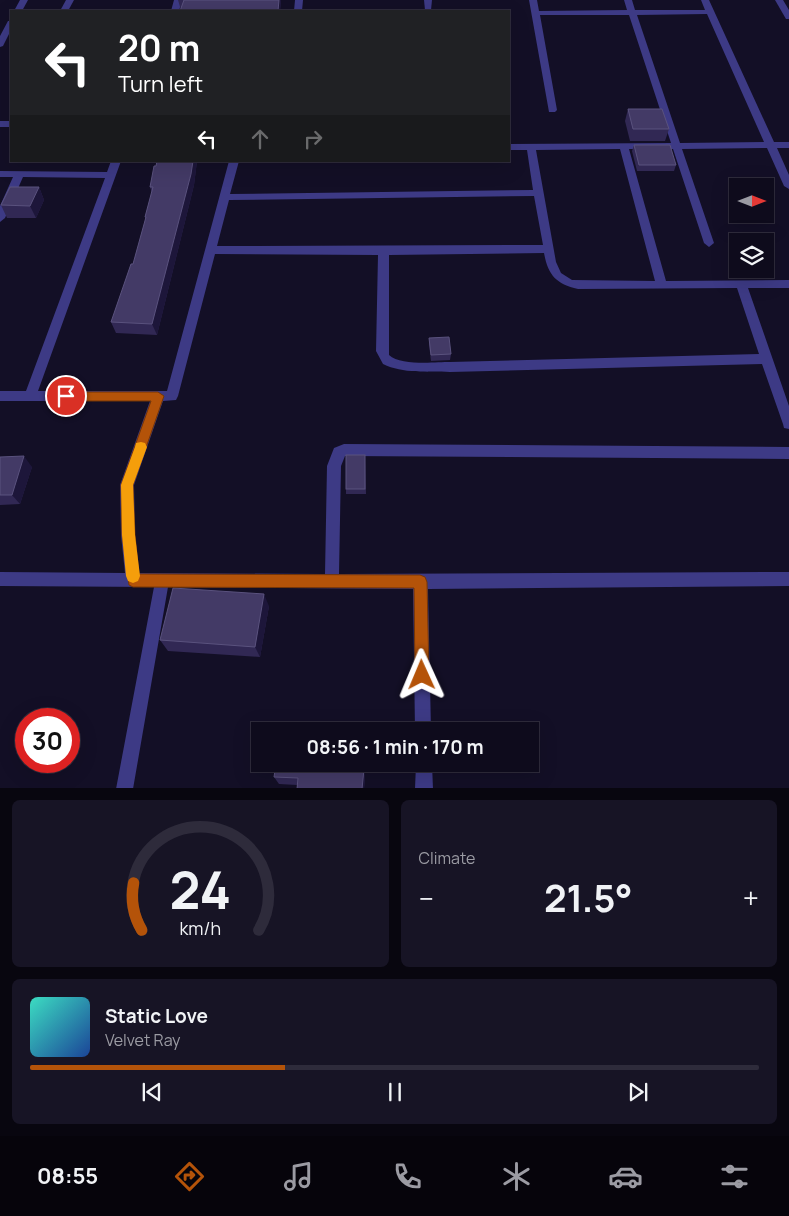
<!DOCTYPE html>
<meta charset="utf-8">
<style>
body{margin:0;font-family:Manrope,sans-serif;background:#171425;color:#f1f3f6;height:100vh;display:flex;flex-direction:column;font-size:19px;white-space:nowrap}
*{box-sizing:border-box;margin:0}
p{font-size:16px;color:#9b9ba3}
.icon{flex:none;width:28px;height:28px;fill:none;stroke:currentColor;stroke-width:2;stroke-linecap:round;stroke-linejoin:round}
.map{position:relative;height:788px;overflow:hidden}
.side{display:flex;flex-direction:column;gap:12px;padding:12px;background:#08060f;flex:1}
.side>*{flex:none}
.hud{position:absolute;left:10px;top:10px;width:500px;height:152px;border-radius:0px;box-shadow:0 5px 20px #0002,0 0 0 1px #2e2b3b;background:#202124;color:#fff;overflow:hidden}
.needle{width:32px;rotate:90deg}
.tools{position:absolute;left:729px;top:178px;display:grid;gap:10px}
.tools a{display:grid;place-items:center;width:45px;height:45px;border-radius:0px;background:#0e0b1c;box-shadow:0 5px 20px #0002,0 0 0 1px #2e2b3b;font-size:25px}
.speed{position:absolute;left:15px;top:708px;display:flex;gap:10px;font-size:25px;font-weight:700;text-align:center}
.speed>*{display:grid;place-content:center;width:65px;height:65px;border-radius:50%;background:#0e0b1c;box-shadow:0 5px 20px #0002,0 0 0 1px #2e2b3b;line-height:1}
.speed .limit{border:8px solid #d22;background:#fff;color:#111}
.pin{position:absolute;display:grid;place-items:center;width:42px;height:42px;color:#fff;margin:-21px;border:2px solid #fff;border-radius:50%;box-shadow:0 1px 5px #0007}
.me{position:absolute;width:55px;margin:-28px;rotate:359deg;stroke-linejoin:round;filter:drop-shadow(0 0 4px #0008)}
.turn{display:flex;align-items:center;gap:18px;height:105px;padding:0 25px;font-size:22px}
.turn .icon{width:65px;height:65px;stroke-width:2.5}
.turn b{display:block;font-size:35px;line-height:42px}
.lanes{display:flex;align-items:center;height:48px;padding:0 25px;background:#0003;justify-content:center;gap:25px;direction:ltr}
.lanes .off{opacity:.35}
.big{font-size:38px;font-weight:700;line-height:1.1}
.side .tile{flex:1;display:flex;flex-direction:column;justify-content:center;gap:8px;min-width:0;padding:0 18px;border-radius:8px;background:#171425}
.side .dial{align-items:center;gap:0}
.dial svg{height:130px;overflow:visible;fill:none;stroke:#2e2b3b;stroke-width:7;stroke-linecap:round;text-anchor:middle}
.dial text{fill:#f1f3f6;stroke:none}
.song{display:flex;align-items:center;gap:15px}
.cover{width:60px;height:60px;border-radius:8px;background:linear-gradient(135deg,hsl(170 70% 55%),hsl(220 70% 35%))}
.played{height:5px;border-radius:2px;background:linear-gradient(90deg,#b45309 35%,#2e2b3b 35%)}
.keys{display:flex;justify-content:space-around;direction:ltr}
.heat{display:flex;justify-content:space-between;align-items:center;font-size:28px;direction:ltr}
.side .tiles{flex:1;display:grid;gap:12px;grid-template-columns:1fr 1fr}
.tile:last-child{grid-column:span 2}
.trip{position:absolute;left:251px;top:722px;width:288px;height:50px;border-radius:0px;background:#0e0b1c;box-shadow:0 5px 20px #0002,0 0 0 1px #2e2b3b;font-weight:700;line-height:50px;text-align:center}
.menu{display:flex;height:80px;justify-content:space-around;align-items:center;background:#06040b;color:#9b9ba3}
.menu .icon{width:35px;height:35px}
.menu .on{color:#b45309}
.menu b{font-size:22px;color:#f1f3f6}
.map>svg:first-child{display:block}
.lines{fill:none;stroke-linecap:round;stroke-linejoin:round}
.minor{fill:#3d3a85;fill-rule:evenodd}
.wall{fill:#312854}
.shaded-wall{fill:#1d163a}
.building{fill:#433a66;stroke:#5a527e}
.route{fill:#b45309;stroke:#753606}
.slow{fill:#f59e0b}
</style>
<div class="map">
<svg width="789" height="789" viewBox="0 0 789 789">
<rect width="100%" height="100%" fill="#130f26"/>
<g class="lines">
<g class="minor">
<path d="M20,0H28L22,11H14Z"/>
<path d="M66,0H74L68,11H60Z"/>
<path d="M174,0H182L179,11H171Z"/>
<path d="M295,0H303L302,11H294Z"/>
<path d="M424,0H432L431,10H425Z"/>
<path d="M529,0H537L539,11L627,10L624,0H632L635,10H705L701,0H709L774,142H789V148H777L789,175V189L784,186L767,148L682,149L714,243L709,247L704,243L673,149H629L666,281L789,280V288H748L789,406V429L784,428L783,424L762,364L450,372C428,371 403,374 383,364L376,351L378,255L215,254L178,396L176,400L163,401L134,485L135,535L139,573L325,574L327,466L334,448L344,444L789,447V459L345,456L341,466L339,574L789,572V586L428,589L431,731H415L413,589L168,587L133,789H116L154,587L0,586V572L125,573L121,535L120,485L150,401H0V391H26L105,178L23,177L5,218L0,222V206L13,177H0V171L107,172L111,161H121L38,391H167L229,161H239L230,194L533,190L527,150H509V144L671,143L629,15H540L557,110L555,112H549ZM707,14L764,142L680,143L637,15ZM620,149L655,281L572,280L561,273L556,262L536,150ZM534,196L543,245L217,246L229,200ZM544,253C548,275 556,284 578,289L737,288L759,354L450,362C435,362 401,366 389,355V255Z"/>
<path d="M775,0H783L789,10V19H786Z"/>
<path d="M8,21H11V30L3,46L0,47V36Z"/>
<rect x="0" y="121" width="11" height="6"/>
<path d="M416,764H432L433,789H415Z"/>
</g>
</g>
<g class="wall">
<path d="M178,0H281L280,11H180L181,10Z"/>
<path d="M628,109L669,129L665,141H630L625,121Z"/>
<path d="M634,145L676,165L674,171H637L632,151Z"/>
<path d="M157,161H197L194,185L157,335L116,333L111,322L133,264L146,220L145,217L152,193L150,187Z"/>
<path d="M39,187L44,200L36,218H7L1,205Z"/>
<path d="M429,338L451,354L450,360L431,361L429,344Z"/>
<path d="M365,455L366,494H346V489Z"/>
<path d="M0,457L32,467L20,504L0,505Z"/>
<path d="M269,606L260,657L168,651L160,640Z"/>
<path d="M361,769L365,776L364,789H297V785L279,784L274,777Z"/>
</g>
<g class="shaded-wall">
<path d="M279,0H281L280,11H278Z"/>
<path d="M193,161H197L194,185L157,335L152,324Z"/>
<path d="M39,187L44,200L36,218L30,206Z"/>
<path d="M24,456L32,467L20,504L12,495Z"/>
<path d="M264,594L269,606L260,657L255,647Z"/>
<path d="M364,769L365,776L364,789H362Z"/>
</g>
<g class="building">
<path d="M184,0H279L278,11H180Z"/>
<path d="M628,109H662L669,129H633Z"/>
<path d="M634,145H670L676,165H639Z"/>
<path d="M157,161H193L191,174L152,324L111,322L131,264H133L146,217H145L153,187H150L154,166H156Z"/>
<path d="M10,187H39L30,206L1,205Z"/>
<path d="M449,337L451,354L431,355L429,338Z"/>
<rect x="346" y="455" width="19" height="34"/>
<path d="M24,456L12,495H0V457Z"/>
<path d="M173,588L264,594L255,647L160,640Z"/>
<path d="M282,722L323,725L322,731H280Z"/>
<path d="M276,764H359V769H364L362,789H297L298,778L274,777Z"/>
</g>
<path class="route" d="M66,392H158L164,396L133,485L135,535L139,574L420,575L425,577L427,582L429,675L427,680L422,682L417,680L415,675L414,588L133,587L129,585L122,535L121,485L151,401H66L61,396Z"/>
<path class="slow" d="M141,442L145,443L147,447L133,485L135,535L140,576L138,581L133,583L128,581L126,576L122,535L121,485L135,447L136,443Z"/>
</svg>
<div class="tools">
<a><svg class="needle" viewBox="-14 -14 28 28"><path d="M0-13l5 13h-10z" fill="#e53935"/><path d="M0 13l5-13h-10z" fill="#9b9ba3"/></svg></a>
<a><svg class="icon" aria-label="layers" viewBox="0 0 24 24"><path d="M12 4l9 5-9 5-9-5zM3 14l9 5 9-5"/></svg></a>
</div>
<div class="speed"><div class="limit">30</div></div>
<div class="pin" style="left:66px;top:396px;background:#d93025"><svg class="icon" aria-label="arrive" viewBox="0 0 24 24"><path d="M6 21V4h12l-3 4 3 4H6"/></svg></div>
<svg class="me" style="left:422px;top:675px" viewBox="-20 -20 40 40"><path d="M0-17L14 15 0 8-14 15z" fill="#b45309" stroke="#fff" stroke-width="4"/></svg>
<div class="trip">08:56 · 1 min · 170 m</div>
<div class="hud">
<div class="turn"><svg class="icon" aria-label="left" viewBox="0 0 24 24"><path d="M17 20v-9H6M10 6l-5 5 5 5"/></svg><div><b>20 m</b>Turn left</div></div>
<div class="lanes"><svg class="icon" aria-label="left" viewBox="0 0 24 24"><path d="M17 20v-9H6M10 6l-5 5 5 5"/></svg><svg class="icon off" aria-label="ahead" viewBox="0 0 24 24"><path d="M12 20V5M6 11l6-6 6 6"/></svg><svg class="icon off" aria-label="right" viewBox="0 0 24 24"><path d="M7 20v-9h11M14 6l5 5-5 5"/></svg></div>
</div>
</div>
<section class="side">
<div class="tiles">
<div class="tile dial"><svg viewBox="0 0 100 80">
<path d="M14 69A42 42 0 1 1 86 69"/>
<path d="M14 69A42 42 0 0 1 9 40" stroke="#b45309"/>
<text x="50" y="56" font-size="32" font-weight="700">24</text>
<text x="50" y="72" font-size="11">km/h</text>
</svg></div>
<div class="tile"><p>Climate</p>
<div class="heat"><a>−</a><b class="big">21.5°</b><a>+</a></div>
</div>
<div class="tile">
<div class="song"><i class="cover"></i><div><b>Static Love</b><p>Velvet Ray</p></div></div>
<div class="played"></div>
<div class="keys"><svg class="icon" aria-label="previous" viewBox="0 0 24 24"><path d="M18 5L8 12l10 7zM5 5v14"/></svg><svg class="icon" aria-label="pause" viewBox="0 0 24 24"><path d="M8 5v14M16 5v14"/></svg><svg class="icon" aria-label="next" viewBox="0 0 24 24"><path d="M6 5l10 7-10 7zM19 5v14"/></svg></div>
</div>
</div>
</section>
<nav class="menu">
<b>08:55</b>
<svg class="icon on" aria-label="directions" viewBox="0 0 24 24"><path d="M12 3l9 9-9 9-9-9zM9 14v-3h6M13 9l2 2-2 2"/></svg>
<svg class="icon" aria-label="music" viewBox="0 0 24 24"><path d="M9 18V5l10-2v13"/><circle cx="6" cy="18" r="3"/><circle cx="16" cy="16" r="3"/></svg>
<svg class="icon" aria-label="phone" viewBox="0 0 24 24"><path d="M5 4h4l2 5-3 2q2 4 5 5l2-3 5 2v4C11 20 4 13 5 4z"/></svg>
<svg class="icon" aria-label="climate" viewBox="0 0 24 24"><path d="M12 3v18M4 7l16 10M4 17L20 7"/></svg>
<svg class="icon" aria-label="car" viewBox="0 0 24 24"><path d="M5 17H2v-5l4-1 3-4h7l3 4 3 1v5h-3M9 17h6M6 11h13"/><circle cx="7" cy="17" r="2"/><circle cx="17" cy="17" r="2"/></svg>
<svg class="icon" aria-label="filters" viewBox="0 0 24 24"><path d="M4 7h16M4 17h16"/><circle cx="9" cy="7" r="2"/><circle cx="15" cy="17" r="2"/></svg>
</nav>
